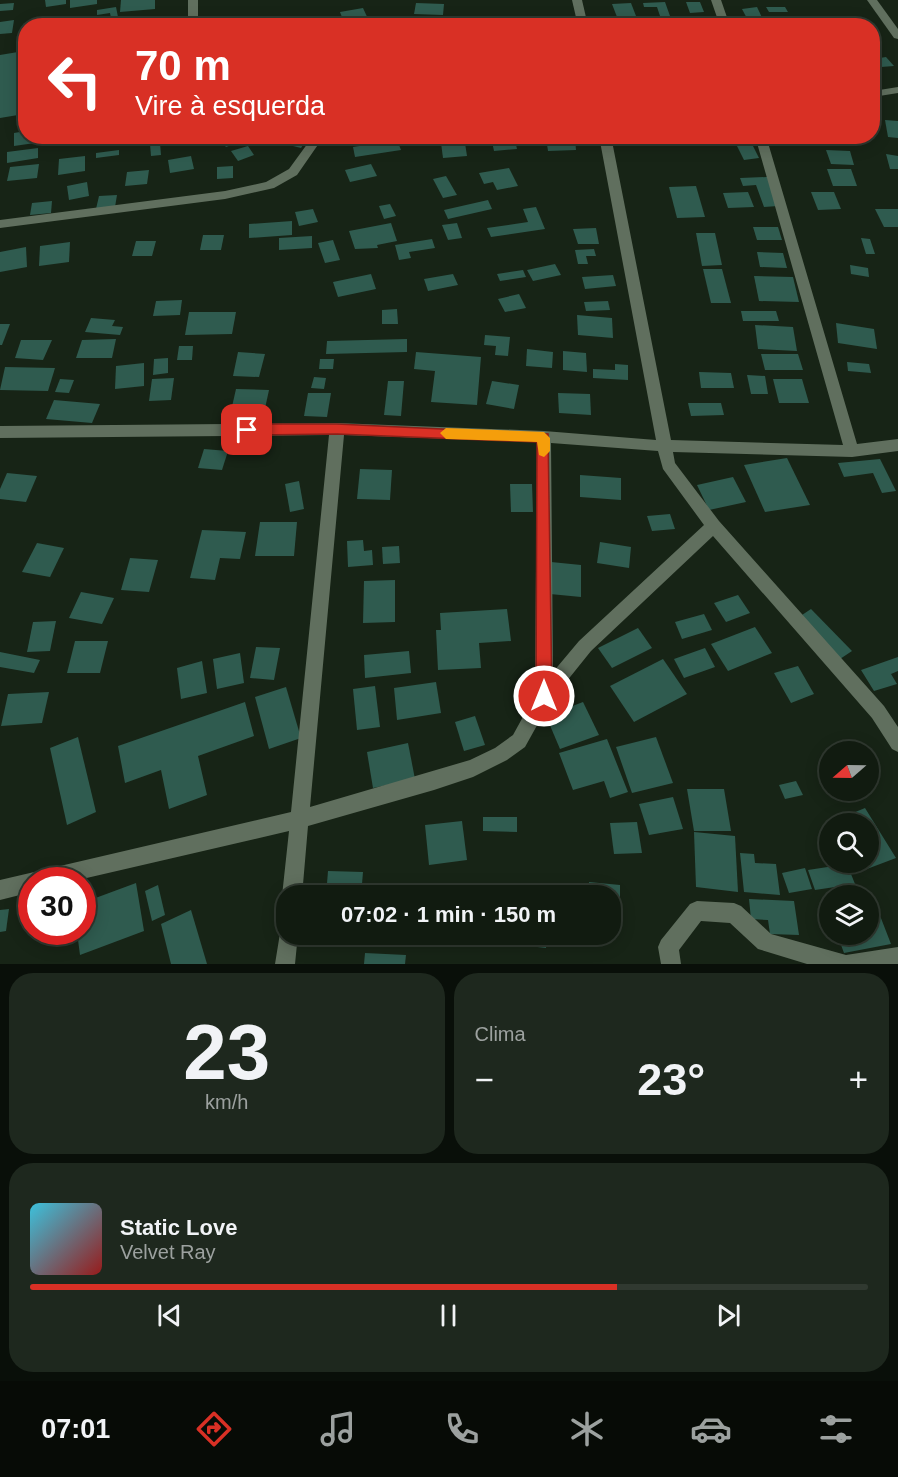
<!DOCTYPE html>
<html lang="pt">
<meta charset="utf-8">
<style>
body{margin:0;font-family:Arial,sans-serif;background:#1e281e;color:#f1f3f6;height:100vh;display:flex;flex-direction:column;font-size:22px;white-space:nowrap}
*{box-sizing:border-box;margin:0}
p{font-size:20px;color:#9ca19f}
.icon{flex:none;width:33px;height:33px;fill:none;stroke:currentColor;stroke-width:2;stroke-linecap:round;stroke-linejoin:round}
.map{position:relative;height:964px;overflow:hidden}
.sheet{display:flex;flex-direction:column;gap:9px;padding:9px;background:#090f09;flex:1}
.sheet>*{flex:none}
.banner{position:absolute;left:18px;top:18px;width:862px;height:126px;border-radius:24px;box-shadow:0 3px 15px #0003,0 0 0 2px #303930;background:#d93025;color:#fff;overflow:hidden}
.needle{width:39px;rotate:250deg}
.buttons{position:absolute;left:819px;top:741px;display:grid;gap:12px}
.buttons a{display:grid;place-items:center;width:60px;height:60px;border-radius:50%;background:#111b10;box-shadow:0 3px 15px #0003,0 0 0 2px #303930;font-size:30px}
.speed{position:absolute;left:18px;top:867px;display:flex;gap:12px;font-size:30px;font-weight:700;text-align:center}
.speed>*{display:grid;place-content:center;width:78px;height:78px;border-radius:50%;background:#111b10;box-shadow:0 3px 15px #0003,0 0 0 2px #303930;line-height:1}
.speed .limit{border:9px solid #d22;background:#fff;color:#111}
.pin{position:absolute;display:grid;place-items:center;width:51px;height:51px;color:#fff;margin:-26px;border-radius:12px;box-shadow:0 3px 9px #0006}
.me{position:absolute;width:66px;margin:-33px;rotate:0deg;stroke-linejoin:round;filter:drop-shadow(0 0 4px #0008)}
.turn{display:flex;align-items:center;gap:21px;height:126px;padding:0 18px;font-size:27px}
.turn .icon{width:78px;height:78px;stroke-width:2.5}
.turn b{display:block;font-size:42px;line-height:51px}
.big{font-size:45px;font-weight:800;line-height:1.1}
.sheet .widget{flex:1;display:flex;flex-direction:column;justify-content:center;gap:9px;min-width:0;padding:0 21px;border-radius:24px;background:#1e281e}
.sheet .dial{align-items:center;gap:0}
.dial b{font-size:78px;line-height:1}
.song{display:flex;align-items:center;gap:18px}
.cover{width:72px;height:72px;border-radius:9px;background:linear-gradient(135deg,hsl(190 70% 55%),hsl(0 70% 35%))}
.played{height:6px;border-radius:3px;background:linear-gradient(90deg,#d93025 70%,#303930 70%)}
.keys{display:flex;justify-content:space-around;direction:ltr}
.heat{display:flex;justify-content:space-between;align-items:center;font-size:33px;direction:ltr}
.sheet .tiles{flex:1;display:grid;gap:9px;grid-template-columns:1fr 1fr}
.widget:last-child{grid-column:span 2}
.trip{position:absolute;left:276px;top:885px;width:345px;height:60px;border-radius:24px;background:#111b10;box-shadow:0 3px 15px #0003,0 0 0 2px #303930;font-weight:800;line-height:60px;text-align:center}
.tabs{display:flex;height:96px;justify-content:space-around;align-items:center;background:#070b06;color:#9ca19f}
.tabs .icon{width:42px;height:42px}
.tabs .current{color:#d93025}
.tabs b{font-size:27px;color:#f1f3f6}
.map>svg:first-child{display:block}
.building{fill:#2f5b4f}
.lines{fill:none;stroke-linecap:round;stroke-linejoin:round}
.minor{fill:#606f5e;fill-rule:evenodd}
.route{fill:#d93025;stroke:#8d1f18;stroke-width:1.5}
.slow{fill:#f59e0b}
</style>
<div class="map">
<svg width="898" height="964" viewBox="0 0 898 964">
<rect width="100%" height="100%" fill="#172416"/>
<g class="building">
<path d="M45,0H66V4L46,7Z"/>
<path d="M70,0H97V4L70,8Z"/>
<path d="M121,0H155V9L120,12Z"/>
<path d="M665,2L670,16H660L657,7H644L643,3Z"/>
<path d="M686,2H700L704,12L690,13Z"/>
<path d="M14,3L13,10L0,11V4Z"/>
<path d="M416,3L444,4L443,15L414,14Z"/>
<path d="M631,3L636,16L617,17L612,4Z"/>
<path d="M116,7L119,22L87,26V22L111,18L110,13L97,15V10Z"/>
<path d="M757,7L766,26H751L742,9Z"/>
<path d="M766,7H785L788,12H769Z"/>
<path d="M363,8L369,21L345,25L340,12Z"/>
<path d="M843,19L849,26H827L824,22Z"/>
<path d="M14,20L12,33L0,34V22Z"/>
<path d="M18,52V115L0,118V55Z"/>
<path d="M886,57L894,66L881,67L873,59Z"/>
<path d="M885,120L898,121V138L888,137Z"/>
<path d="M26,131V136H41L42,142L14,146V133Z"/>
<path d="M108,136H120L119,145L106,146Z"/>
<path d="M175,136H208V137L182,146Z"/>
<path d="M233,136H239L242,141L226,147L221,141Z"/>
<path d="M281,136H309L301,148L277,142Z"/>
<path d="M514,136L517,149L494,151L491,137Z"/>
<path d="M625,136H649L651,146H626Z"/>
<path d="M732,136H748L759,158L744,160Z"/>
<path d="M546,138H575L576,150L548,151Z"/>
<path d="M397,140L401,150L355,157L353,147Z"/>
<path d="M160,143L161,155L151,156L150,144Z"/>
<path d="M441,143H465L467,156L443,158Z"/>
<path d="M248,146L254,155L238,161L231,151Z"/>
<path d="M38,148V158L7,163V152Z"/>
<path d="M119,150V155L96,158V153Z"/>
<path d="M826,150L850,151L854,165L831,164Z"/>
<path d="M886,154L898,156V169H890Z"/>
<path d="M85,156V171L58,175L59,159Z"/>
<path d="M191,156L194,169L170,173L168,160Z"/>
<path d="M39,164L37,178L7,181L10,167Z"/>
<path d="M371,164L377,176L350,182L345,170Z"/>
<path d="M233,166V178L217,179V167Z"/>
<path d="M509,168L518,186L497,190L493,182L484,184L479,173Z"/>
<path d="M827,169H851L857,186H833Z"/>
<path d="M149,170L147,184L125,186L127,172Z"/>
<path d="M446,176L457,195L443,198L433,179Z"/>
<path d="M767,177L778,206L764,207L756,185L743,186L740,178Z"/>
<path d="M87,182L89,196L69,200L67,186Z"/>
<path d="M696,186L705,217L677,218L669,187Z"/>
<path d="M748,192L754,207L728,208L723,193Z"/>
<path d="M811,192H834L841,209L818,210Z"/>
<path d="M117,195L115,207L96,209L99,196Z"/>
<path d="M488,200L492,209L448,219L444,210Z"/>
<path d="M52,201L51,213L30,215L32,203Z"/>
<path d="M390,204L396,216L384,219L379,206Z"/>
<path d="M536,207L545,229L491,237L487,228L528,222L523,209Z"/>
<path d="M313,209L318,222L299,226L295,212Z"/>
<path d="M875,209H898V227H884Z"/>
<path d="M292,221V235L249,238V224Z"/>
<path d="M391,223L397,241L377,245L378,248L355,249L349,231Z"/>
<path d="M457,223L462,238L448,240L442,225Z"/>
<path d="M753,227H778L782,240H757Z"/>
<path d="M596,228L599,244H578L573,229Z"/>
<path d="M696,233H715L722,265L702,266Z"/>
<path d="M203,235H224L221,250H200Z"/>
<path d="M312,236V248L279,250V238Z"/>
<path d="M861,238L870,239L875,254H866Z"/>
<path d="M432,239L435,248L409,252L411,258L399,260L395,245Z"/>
<path d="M333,240L340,260L325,263L318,243Z"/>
<path d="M136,241H156L152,256H132Z"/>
<path d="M70,242L69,262L39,266L40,246Z"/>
<path d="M26,247L27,267L0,272V252Z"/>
<path d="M594,249L596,256H586L588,264H578L575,250Z"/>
<path d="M757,252L783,253L787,268L760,267Z"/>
<path d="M555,264L561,275L533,281L527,270Z"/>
<path d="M850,265L868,268L869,277L851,274Z"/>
<path d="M703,269H722L731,303H711Z"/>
<path d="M523,270L526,277L500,281L497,274Z"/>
<path d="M371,274L376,289L338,297L333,282Z"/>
<path d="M453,274L458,285L428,291L424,279Z"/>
<path d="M613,275L616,286L585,289L582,277Z"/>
<path d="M754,276L793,277L799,302L759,301Z"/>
<path d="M519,294L526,308L505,312L498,299Z"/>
<path d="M182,300L180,315L153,316L156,301Z"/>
<path d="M608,301L610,310L586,311L584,302Z"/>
<path d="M397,309L398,324H382V310Z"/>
<path d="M741,311H776L779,321H743Z"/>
<path d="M189,312H236L232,334L185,335Z"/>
<path d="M577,315L612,318L613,338L578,335Z"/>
<path d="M91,318L115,320L112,326L123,327L120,335L85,332Z"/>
<path d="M836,323L874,329L877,349L838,343Z"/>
<path d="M0,324H10L2,345H0Z"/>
<path d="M755,325L793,327L797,351L758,349Z"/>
<path d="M485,335L510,337L508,356L495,355L496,346L484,345Z"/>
<path d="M116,339L112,358H76L82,340Z"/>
<path d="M407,339V352L326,354L327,341Z"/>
<path d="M21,340H52L43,360L15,358Z"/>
<path d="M179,346H193L192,360H177Z"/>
<path d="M527,349L553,352L552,368L526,366Z"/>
<path d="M563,351L586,353L587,372L563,370Z"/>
<path d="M238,352L265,354L259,377L233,376Z"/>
<path d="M416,352L481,357L477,405L431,402L435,371L414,369Z"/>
<path d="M761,354H798L803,370H765Z"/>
<path d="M168,358V373L153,375L154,359Z"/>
<path d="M320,359H334L333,369H319Z"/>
<path d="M847,362L869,364L871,373L848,371Z"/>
<path d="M144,363V386L115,389L116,366Z"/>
<path d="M615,364L628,365V380L593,378V369L615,370Z"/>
<path d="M5,367L55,368L48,391L0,390Z"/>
<path d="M699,372L731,373L734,388H701Z"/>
<path d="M747,375L765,376L768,394H751Z"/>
<path d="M314,377L326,378L324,389L311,388Z"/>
<path d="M174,378L171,400L149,401L152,379Z"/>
<path d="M60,379L74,380L69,393L55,392Z"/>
<path d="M773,379H802L809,403H779Z"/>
<path d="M388,381H404L401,416L384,415Z"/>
<path d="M492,381L519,385L514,409L486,404Z"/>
<path d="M236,389L269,390L264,413L231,411Z"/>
<path d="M308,393H331L327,417L304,416Z"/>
<path d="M558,393L590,394L591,415L559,413Z"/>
<path d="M54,400L100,404L92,423L46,419Z"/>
<path d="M688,403H721L724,415L691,416Z"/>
<path d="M204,449L228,451L222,470L198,468Z"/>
<path d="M787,458L810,505L765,512L744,465Z"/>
<path d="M880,459L896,491L882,493L873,473L844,477L838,463Z"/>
<path d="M360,469L392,470L390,500L357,499Z"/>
<path d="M7,473L37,476L26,502L0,499V489Z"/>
<path d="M580,475L621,478V500L580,497Z"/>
<path d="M733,477L746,502L709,510L697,485Z"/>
<path d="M299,481L304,509L290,512L285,484Z"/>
<path d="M510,484H532L533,512H511Z"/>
<path d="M670,514L675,529L652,531L647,516Z"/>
<path d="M260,522H297L294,556H255Z"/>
<path d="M202,530L246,532L240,559L220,558L215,580L190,578Z"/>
<path d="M363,540L364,551L372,550L373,565L348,567L347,541Z"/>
<path d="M600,542L631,547L629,568L597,563Z"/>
<path d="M37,543L64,548L50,577L22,572Z"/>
<path d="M399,546L400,563L383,564L382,547Z"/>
<path d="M130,558L158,560L149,592L121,590Z"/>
<path d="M551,562L581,565V597L550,594Z"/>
<path d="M395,580V622L363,623L364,581Z"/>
<path d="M81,592L114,598L102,624L69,618Z"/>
<path d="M738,595L750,613L726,622L714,603Z"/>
<path d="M507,609L511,641L479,643L481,668L438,670L436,630H441L440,613Z"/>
<path d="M811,609L852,651L840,659L799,617Z"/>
<path d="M704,614L712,630L682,639L675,622Z"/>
<path d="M56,621L50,651L27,652L33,622Z"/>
<path d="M755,627L772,653L728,671L711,644Z"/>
<path d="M638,628L652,648L612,668L598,648Z"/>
<path d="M75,641H108L100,673H67Z"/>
<path d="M256,647L280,648L274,680L250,678Z"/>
<path d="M705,648L715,667L684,678L674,659Z"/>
<path d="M409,651L411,673L365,678L364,655Z"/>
<path d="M0,652L40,660L34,673L0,667Z"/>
<path d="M240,653L244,683L217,689L213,659Z"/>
<path d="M898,657V671L891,674L897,684L874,691L861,670Z"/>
<path d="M663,659L687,694L634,722L610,686Z"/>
<path d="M202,661L207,693L181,699L177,668Z"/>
<path d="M798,666L814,694L791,703L774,673Z"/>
<path d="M436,682L441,713L397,720L394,688Z"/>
<path d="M375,686L380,727L357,730L353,689Z"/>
<path d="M286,687L301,738L269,749L255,697Z"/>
<path d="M49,692L42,723L1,726L8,694Z"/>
<path d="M245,702L254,736L198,756L207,795L169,809L161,770L125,783L118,746Z"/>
<path d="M583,702L599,735L560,749L546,716Z"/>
<path d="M475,716L485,745L464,751L455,722Z"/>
<path d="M78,737L96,812L67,825L50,748Z"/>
<path d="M656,737L673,783L632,793L616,747Z"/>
<path d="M607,739L628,792L610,798L604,781L573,790L559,753Z"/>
<path d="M408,743L415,779L373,788L367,752Z"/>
<path d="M796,781L803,795L785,799L779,785Z"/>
<path d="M687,789H724L731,831H694Z"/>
<path d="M673,797L683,829L649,835L639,804Z"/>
<path d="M865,808L896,858L859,872L854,862H868V824L831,822Z"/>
<path d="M483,817H517V832L483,831Z"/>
<path d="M462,821L467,860L429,865L425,825Z"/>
<path d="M637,822L642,853L614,854L610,823Z"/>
<path d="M694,832L735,836L738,892L696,887Z"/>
<path d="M740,853L754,854L755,863L776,864L780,895L744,892Z"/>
<path d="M847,864L855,884L815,890L808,870Z"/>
<path d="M805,868L812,889L789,893L782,873Z"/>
<path d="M328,871L363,872L361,896H326Z"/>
<path d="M589,882L620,885V930L610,929V896H589Z"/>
<path d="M136,883L144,931L80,955L77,932H82V903Z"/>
<path d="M158,885L165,915L152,921L145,891Z"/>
<path d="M474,887L504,892V896H473Z"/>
<path d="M872,895L891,944L844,953L837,934H868V896Z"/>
<path d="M749,899L794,901L799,935L770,934L768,920L751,919Z"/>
<path d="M9,909L6,931L0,932V910Z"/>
<path d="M191,910L207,964H171L161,924Z"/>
<path d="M512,934H547L546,948L511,944Z"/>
<path d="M365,953L406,955L405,964H364Z"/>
</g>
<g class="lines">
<g class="minor">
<rect x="188" y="0" width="10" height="26"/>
<path d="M572,0H582L588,26H578Z"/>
<path d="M711,0H721L730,26H720Z"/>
<path d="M867,0H877L898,29V39L894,38Z"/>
<path d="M898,87V93L873,97V91Z"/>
<path d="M313,136H324L297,175L274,188L225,199L0,228V220L225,191L266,182L289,169Z"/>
<path d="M599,136H611L671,440L843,445L755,136H766L857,444L898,439V451L852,457L673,452L675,463L719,521L884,706L898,727V752L892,749L872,718L713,536L591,651L550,702L525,747L507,760L473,777L434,790L308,826L302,896H286V903L282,896L289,831L78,880H32V892L0,900V880L291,812L329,435L0,438V426L337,423L544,431L656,440ZM344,435L537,442L535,695L513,735L495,748L470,760L310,807ZM551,443L658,451L663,469L704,525L579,641L553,672Z"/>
<path d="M697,901L734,903L741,906L771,934L846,955L898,947V964H807L758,949L730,923L701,921L679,950L681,964H661L658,947L661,940L690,904Z"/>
<path d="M286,925V934H298L295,964H275L281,927Z"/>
</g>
</g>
<path class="route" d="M247,424H337L548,434L552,696L550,702L544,704L538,702L536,696L537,442L337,434L247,435L240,430Z"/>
<path class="slow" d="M446,428L544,432L550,438V451L544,457L539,455L537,442L446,439L440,433Z"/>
</svg>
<div class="buttons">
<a><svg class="needle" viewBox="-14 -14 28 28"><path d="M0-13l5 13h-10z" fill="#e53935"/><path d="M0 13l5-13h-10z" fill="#9ca19f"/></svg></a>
<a><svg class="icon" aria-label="search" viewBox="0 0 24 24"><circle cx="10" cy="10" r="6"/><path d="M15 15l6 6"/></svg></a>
<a><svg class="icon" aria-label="layers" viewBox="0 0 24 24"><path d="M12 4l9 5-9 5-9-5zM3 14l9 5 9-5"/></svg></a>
</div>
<div class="speed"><div class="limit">30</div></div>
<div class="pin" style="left:247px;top:430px;background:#d93025"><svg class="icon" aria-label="arrive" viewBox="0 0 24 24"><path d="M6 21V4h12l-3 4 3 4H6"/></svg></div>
<svg class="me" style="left:544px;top:696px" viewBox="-20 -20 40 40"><circle r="17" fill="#d93025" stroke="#fff" stroke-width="3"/><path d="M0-11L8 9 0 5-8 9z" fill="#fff"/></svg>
<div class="trip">07:02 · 1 min · 150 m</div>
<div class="banner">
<div class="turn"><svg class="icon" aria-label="left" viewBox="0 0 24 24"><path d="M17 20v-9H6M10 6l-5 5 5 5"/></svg><div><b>70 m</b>Vire à esquerda</div></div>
</div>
</div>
<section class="sheet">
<div class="tiles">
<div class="widget dial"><b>23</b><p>km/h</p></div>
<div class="widget"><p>Clima</p>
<div class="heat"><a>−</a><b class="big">23°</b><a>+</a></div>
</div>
<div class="widget">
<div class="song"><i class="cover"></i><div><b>Static Love</b><p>Velvet Ray</p></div></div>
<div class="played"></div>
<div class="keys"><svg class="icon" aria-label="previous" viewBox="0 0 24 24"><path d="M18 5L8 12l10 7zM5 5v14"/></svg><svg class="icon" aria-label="pause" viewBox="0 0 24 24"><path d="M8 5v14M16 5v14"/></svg><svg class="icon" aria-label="next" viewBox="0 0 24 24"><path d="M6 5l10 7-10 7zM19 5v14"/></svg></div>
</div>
</div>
</section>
<nav class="tabs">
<b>07:01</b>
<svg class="icon current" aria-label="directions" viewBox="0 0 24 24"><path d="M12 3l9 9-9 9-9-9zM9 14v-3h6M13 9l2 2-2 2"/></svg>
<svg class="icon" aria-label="music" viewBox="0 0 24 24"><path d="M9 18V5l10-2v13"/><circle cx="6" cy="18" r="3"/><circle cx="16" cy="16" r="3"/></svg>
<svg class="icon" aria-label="phone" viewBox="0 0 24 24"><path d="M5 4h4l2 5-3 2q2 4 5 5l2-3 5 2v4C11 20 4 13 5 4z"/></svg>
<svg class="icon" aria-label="climate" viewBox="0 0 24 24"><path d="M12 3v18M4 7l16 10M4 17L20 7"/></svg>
<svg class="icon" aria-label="car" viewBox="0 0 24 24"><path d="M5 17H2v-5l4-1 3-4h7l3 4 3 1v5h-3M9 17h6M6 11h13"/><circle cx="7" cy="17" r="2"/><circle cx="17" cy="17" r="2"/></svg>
<svg class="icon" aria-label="filters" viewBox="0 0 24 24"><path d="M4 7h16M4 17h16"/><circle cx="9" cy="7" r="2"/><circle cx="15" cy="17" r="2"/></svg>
</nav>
